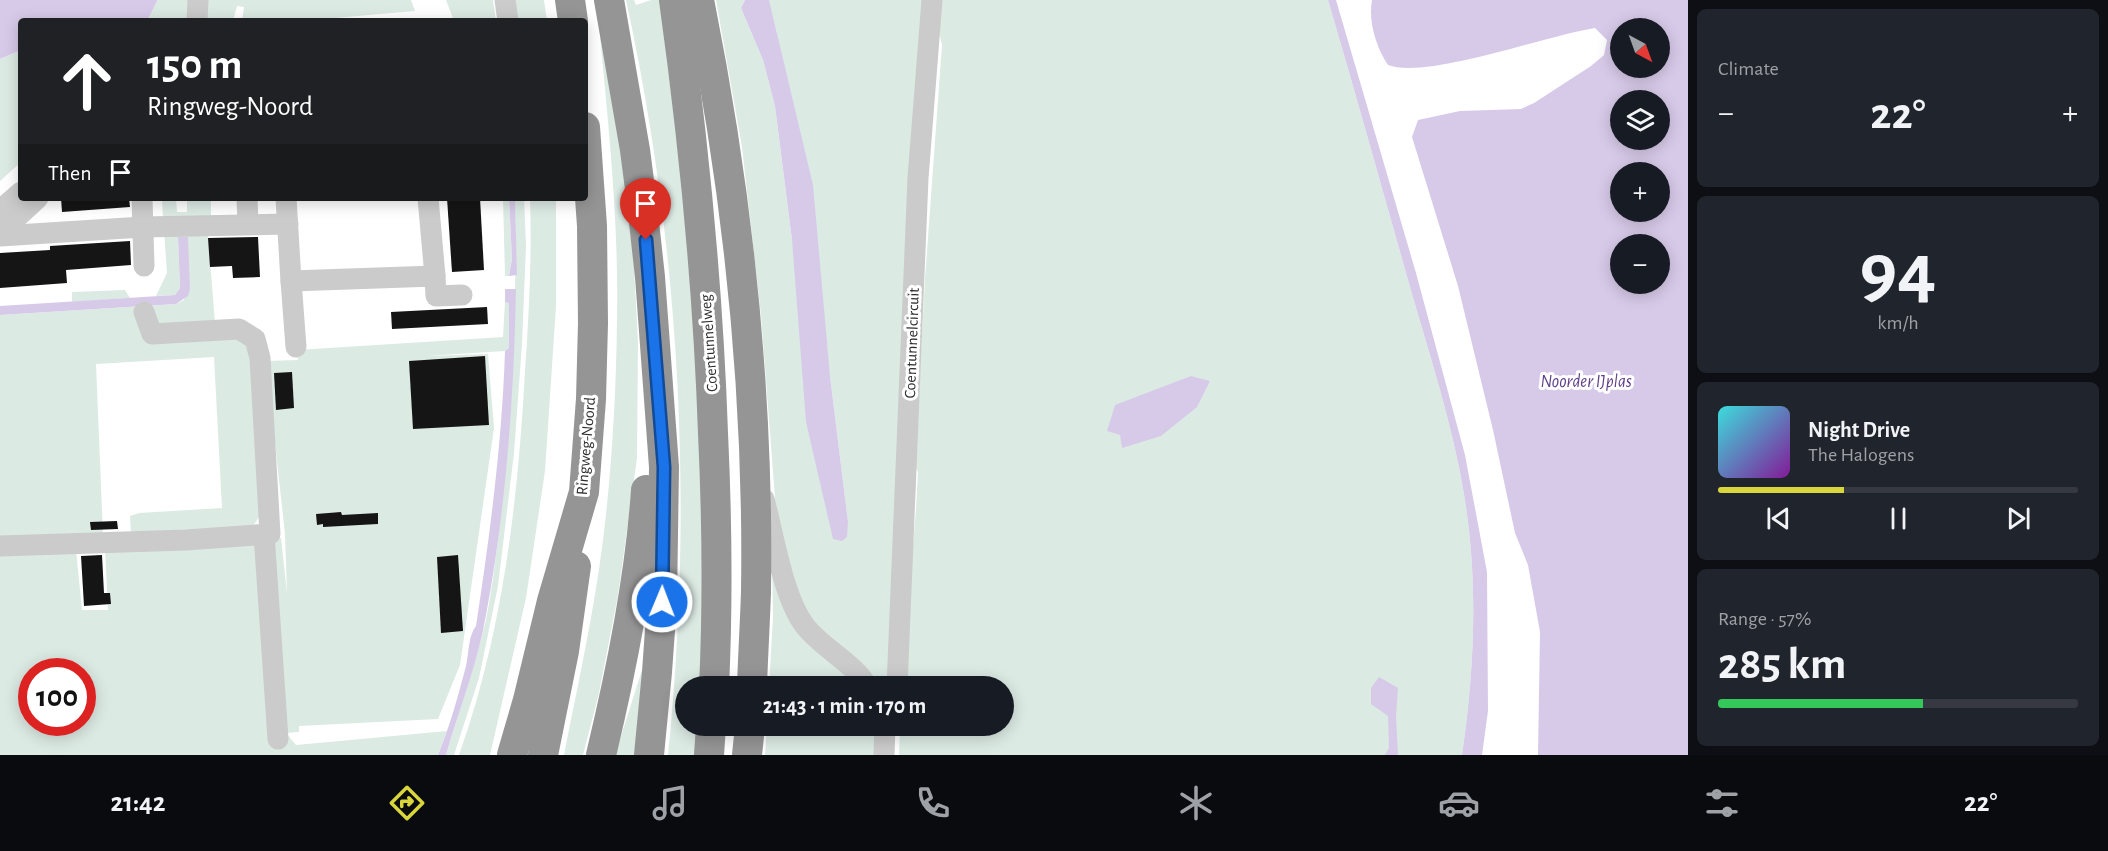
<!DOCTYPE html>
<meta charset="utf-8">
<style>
body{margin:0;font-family:"Alegreya Sans",sans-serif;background:#20242c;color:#f1f3f6;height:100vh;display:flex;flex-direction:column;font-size:22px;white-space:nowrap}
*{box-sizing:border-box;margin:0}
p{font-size:20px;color:#9ea1a6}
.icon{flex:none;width:33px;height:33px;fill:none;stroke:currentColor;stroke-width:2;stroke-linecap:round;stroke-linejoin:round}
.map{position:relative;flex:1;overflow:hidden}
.side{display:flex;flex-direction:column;gap:9px;padding:9px;background:#0d0f14;width:420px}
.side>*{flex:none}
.guide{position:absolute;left:18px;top:18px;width:570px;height:183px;border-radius:6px;box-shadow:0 3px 15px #0003;background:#202124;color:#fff;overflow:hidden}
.needle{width:39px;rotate:139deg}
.fabs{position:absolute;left:1610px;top:18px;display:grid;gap:12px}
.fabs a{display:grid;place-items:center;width:60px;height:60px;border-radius:50%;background:#171b24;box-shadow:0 3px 15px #0003;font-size:30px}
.speed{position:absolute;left:18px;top:658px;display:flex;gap:12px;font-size:30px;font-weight:700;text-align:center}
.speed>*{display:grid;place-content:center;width:78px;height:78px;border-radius:50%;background:#171b24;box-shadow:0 3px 15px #0003;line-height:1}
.speed .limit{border:9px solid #d22;background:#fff;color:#111}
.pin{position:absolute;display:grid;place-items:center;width:51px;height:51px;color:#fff;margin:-62px -26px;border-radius:50% 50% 50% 0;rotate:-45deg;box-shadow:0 0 6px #0007}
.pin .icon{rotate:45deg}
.me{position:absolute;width:66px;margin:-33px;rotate:1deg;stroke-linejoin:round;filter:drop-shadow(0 0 4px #0008)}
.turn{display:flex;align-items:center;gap:21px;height:126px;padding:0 30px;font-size:27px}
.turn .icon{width:78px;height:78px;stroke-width:2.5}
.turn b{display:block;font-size:42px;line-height:51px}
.then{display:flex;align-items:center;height:57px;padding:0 30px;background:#0003;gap:12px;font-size:22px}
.big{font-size:45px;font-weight:700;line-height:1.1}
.side .widget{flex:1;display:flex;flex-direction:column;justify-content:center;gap:9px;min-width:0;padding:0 21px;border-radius:9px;background:#20242c}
.side .dial{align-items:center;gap:0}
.dial b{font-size:78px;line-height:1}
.song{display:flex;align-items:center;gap:18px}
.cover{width:72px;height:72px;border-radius:9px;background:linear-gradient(135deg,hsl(180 70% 55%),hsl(290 70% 35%))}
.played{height:6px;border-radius:3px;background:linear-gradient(90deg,#d9d63b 35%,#363941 35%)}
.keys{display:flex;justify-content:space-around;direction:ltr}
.heat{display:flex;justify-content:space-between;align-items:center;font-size:33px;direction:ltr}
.charge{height:9px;border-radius:4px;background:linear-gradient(90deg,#34c759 57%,#363941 0)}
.trip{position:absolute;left:675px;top:676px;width:339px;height:60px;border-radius:30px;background:#171b24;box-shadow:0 3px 15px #0003;font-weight:700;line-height:60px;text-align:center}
.tab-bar{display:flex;height:96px;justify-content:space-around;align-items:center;background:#090b0e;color:#9ea1a6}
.tab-bar .icon{width:42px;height:42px}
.tab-bar .on{color:#d9d63b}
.tab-bar b{font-size:27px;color:#f1f3f6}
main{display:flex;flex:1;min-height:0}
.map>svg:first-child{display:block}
.green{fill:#dceae4;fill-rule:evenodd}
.water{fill:#d7cae9;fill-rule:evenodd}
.building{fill:#151515}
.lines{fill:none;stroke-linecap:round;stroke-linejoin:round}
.minor{stroke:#cbcbcb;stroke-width:21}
.highway{stroke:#959595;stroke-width:30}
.route-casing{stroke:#114b97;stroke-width:15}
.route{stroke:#1a73e8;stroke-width:10}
.labels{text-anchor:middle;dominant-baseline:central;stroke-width:6;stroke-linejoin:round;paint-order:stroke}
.street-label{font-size:16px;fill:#2e2e2e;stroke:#fff}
.water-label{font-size:18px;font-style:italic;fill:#61418a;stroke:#fff}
</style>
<main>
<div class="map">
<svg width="1688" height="755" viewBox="0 0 1688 755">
<rect width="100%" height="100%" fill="#fff"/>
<g class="green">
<path d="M157,0H189L187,21H147Z"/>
<path d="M208,0H411L415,11L300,21H242L244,7L237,6L233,21H205Z"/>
<path d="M446,0H493L496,21H454Z"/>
<path d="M515,0H544L547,21H518Z"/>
<path d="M626,0H634L636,5L651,0H662L678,118L706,499L703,687H686V726H701L700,755H668C694,503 680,247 626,0Z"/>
<path d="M716,0H745L741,8L763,60L775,106L792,240L848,522L830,376L777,34L769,2V0H923L891,687H877L818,628L800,602L777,524L761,315L742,147Z"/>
<path d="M940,0H1328C1356,95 1383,192 1410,287C1431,360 1455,432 1466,507C1478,588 1474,674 1462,755H899L900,726H1004V687H901L916,510L918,472L915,466L925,279L942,45L939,32Z"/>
<path d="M600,36L625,173L633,249L638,342L637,458L618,595L599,693L583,755H564C578,684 594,612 603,540C612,468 616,395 617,322C619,226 609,131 600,36Z"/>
<path d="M21,50V162L0,181V59Z"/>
<path d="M162,198H176L177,212H187V198H211V218L163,220Z"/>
<path d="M503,198H509L512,259L509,276H505Z"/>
<path d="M515,198H524L526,246L522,344L514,453L498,586L479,678L454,755H446C459,710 475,666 486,620C493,585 497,547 501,512C513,407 517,303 515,198Z"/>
<path d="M530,198H556V306L545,471L526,598L490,755H459C503,632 518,501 525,371C529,313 532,256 530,198Z"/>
<path d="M164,230L208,236L216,335L239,334L251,345L265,508L253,526L131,536L130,516L139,513L222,508L214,357L96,364L103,535L0,540V315L176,304L184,300L188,237H178L180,288L175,295L156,296L167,273Z"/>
<path d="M125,290L130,298L72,302V292Z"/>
<path d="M505,302H509V348L505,351L426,356L488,354L494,428L460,665L438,719L299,726V732L286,733L296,745L447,731L438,755H0V554L76,550L82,610H108L105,548L281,538L287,593L285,534L266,361L298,360L297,350L503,337ZM32,672H82V723H32Z"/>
<path d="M772,561L860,687H769L773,617Z"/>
<path d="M643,667L638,755H615Z"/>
<path d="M767,726H875L876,755H765Z"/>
</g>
<g class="water">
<path d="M0,0H157V1L147,21H21V50L0,59Z"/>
<path d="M745,0H769L813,185L830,376L848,522L847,537L842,541L833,539L806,422L792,240L775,106L763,60L741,8Z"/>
<path d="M1328,0H1336L1416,273L1465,455L1487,572L1488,711L1482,755H1462C1474,674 1478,588 1466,507C1455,432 1431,360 1410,287C1383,192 1356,95 1328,0Z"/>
<path d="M1372,0H1688V755H1538L1540,632L1528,565L1515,533L1493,430L1458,286L1412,137L1418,120L1460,111L1521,109L1534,103L1591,66L1604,55L1607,40L1595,28C1548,35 1426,80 1388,65C1376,47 1368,21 1372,0ZM1659,28V68H1620V28ZM1659,100V140H1620V100ZM1659,172V212H1620V172ZM1659,244V284H1620V244Z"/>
<path d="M509,198H515L517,275L509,276L512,259Z"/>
<path d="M178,237H188L190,289L188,296L176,304L0,315V306L175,295L180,288Z"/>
<path d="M505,289H516C514,398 506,508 486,615C478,663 459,709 446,755H438C450,726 458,696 466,666C469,653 468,636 476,626C490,534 502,443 505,351L509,348V303L505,302Z"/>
<path d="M1191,376L1210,381L1197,407L1161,436L1122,448L1120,435L1107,431L1115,405Z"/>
<path d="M1379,677L1398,688L1396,716L1398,755H1385L1389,748L1388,716L1371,704V688Z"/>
</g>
<g class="building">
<path d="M61,198H129L130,207L62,212Z"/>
<path d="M447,198H480L484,270L452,272Z"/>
<path d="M258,237L260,277L233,278L232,266L210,267L208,238Z"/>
<path d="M130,241L131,265L66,270L67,283L0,288V253L50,250V246Z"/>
<path d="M487,307L488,324L392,329L391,312Z"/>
<path d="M485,356L489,425L413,429L409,361Z"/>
<path d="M292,372L294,408L276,410L274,373Z"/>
<path d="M341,512L342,515L378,513V524L323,527V524L317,525L316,514Z"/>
<path d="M117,521L118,529L91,530L90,522Z"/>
<path d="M102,555L104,593H110L111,604L84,606L81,556Z"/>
<path d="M458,555L463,631L441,633L437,557Z"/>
</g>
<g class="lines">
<g class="minor">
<path d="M505,0L508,21"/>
<path d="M197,21L198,0"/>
<path d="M142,198L144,266"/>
<path d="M247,198L248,224"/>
<path d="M286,198L291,281L435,276L436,296L462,295"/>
<path d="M428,198L435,276"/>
<path d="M0,210L21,192"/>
<path d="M0,233L38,198"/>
<path d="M0,236L143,227L288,224"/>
<path d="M291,281L296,347"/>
<path d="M764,499C774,536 783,597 805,626C823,649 853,662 868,687"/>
<path d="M264,534L278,739"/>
<path d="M0,546L186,540L270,534L260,358L255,339L239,329L152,334L144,312"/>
<path d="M897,687L918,178L932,0"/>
<path d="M884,755L885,726"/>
</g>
<g class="highway">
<path d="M570,0L573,21"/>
<path d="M609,0L635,150L642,204L650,277L664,467L662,602L657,672L649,755"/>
<path d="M674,0C694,144 708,288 713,433C717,518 718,603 714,687"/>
<path d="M699,0C738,194 759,394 756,592C755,623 753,655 752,687"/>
<path d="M512,755L528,700L552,601L584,492L591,399L593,323L592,226L585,127"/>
<path d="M543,755L564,651L576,566"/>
<path d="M601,755C622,668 640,579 646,490"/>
<path d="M709,755L711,726"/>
<path d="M747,755L750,726"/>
</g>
</g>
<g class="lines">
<g class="route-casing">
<path id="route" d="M646,240L664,467L662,602"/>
</g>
<use href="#route" class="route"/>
</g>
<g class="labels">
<g class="street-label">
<text transform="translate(709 343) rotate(-94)">Coentunnelweg</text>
<text transform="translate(912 343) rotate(-88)">Coentunnelcircuit</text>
<text transform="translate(586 446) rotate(-85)">Ringweg-Noord</text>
</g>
<g class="water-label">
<text x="1586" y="382">Noorder IJplas</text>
</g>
</g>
</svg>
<div class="fabs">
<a><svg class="needle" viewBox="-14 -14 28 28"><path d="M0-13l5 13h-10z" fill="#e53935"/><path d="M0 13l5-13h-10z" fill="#9ea1a6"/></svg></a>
<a><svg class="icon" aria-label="layers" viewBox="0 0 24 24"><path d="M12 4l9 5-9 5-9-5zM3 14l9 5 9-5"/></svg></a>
<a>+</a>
<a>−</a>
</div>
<div class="speed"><div class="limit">100</div></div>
<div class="pin" style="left:646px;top:240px;background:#d93025"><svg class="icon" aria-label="arrive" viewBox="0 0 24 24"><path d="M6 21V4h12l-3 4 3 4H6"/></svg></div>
<svg class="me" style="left:662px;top:602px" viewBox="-20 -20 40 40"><circle r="17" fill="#1a73e8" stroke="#fff" stroke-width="3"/><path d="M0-11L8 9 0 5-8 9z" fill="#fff"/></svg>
<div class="trip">21:43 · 1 min · 170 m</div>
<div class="guide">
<div class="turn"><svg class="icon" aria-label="ahead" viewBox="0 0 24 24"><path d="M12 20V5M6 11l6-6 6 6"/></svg><div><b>150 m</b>Ringweg-Noord</div></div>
<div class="then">Then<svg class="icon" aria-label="arrive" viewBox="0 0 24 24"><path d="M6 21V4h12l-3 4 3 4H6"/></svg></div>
</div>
</div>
<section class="side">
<div class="widget"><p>Climate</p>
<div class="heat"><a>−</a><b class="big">22°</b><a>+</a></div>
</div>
<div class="widget dial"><b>94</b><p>km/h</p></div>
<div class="widget">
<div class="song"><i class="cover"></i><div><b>Night Drive</b><p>The Halogens</p></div></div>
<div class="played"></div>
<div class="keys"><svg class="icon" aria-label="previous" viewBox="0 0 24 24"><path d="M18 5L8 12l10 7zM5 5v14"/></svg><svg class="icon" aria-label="pause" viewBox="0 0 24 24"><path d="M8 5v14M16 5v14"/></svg><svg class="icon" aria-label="next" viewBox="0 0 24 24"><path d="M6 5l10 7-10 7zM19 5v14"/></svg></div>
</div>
<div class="widget"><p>Range · 57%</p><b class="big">285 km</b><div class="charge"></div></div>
</section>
</main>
<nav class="tab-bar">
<b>21:42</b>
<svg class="icon on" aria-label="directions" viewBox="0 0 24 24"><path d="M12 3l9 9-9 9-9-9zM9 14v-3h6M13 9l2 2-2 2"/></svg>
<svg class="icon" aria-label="music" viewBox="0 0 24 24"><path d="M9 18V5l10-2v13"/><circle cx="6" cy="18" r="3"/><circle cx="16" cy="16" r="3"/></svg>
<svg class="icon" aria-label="phone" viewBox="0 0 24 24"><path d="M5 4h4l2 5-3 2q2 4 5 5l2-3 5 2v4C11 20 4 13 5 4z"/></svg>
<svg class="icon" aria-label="climate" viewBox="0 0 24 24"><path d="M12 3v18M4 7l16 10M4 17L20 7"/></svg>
<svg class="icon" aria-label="car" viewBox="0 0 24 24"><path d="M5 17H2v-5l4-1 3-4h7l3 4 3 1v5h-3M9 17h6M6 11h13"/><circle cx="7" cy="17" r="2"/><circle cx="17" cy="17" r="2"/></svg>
<svg class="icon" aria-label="filters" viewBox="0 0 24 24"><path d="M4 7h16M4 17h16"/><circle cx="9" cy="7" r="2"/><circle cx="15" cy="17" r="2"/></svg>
<b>22°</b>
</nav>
